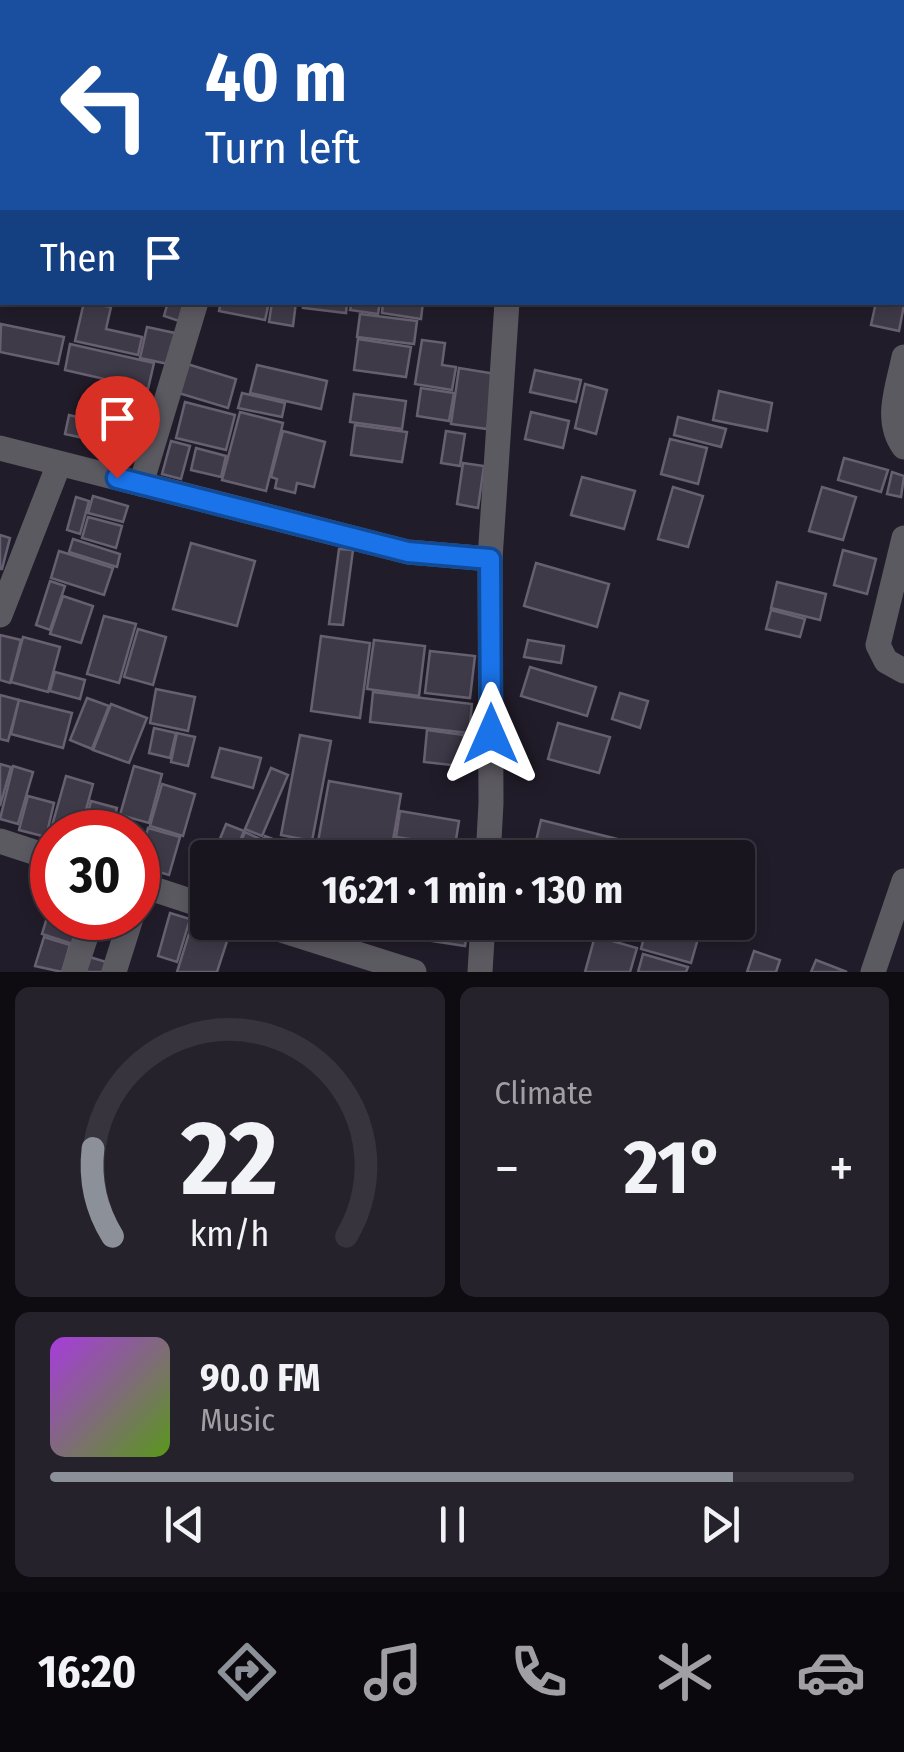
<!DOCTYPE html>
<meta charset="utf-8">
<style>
body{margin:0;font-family:"Fira Sans Condensed",sans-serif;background:#26222c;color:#f1f3f6;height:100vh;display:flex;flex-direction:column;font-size:38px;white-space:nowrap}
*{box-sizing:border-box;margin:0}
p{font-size:32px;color:#9f9fa4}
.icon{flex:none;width:55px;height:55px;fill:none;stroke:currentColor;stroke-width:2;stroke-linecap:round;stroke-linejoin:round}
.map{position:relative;height:972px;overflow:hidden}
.sheet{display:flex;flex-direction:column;gap:15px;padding:15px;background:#0e0c11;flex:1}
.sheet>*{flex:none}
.top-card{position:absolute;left:0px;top:0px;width:905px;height:305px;box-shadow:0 5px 15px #0003,0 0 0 2px #37343d;background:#1a4fa0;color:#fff;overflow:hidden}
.speed{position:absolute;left:30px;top:810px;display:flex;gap:20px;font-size:50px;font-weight:700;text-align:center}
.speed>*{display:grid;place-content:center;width:130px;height:130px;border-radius:50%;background:#19151f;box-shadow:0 5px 15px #0003,0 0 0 2px #37343d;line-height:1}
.speed .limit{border:15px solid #d22;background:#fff;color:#111}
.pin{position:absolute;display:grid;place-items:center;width:85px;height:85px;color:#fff;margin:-102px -42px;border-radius:50% 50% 50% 0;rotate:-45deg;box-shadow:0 0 10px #0007}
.pin .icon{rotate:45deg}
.me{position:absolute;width:110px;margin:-55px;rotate:0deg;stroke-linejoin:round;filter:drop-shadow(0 0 8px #0008)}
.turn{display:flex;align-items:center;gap:35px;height:210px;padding:0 40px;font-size:45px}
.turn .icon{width:130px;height:130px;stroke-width:2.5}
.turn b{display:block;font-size:70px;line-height:85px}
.then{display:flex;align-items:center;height:95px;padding:0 40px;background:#0003;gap:20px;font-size:38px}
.big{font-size:75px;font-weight:700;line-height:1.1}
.sheet .widget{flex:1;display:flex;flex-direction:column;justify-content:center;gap:15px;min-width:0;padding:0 35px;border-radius:15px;background:#26222c}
.sheet .dial{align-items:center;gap:0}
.dial svg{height:260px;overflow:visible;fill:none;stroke:#37343d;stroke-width:7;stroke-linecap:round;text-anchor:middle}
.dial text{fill:#f1f3f6;stroke:none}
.song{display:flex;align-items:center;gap:30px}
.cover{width:120px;height:120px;border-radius:15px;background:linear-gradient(135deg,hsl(280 70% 55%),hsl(90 70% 35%))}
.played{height:10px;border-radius:5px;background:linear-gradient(90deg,#8c9099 85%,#37343d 85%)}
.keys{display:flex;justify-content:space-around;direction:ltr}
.heat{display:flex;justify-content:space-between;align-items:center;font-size:55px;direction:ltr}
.sheet .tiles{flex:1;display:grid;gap:15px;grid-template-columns:1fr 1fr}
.widget:last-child{grid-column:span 2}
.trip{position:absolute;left:190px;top:840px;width:565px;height:100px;border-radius:10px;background:#19151f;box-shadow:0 5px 15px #0003,0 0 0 2px #37343d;font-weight:700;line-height:100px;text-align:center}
.menu{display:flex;height:160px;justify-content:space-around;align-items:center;background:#0a080c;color:#9f9fa4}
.menu .icon{width:70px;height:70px}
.menu .on{color:#8c9099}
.menu b{font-size:45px;color:#f1f3f6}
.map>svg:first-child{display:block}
.building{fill:#3f3a48;stroke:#666070;stroke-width:2.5}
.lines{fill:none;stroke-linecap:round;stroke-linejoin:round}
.minor{stroke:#5c5a61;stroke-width:25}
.route-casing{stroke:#114b97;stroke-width:25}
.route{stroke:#1a73e8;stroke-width:18}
</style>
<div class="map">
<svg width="904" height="972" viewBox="0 0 904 972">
<rect width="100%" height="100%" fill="#211c29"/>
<g class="building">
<path d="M84,302L111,307L106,329L142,337L138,355L75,341Z"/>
<path d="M168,302H184L179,321L164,316Z"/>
<path d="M221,302H269L265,320L219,311Z"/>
<path d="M272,302H296L293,326L269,322Z"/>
<path d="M304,302H347L346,313L303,308Z"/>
<path d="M352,302H380L378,314L350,310Z"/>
<path d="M383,302H423L421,319L382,313Z"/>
<path d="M876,302L904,305L899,331L871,325Z"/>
<path d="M360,314L417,321L414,344L357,337Z"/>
<path d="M1,324L64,337L58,364L0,352Z"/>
<path d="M147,327L175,333L168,364L140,358Z"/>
<path d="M358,339L411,347L406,377L354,370Z"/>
<path d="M422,340L445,343L442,365L456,367L452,390L415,384Z"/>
<path d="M70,344L154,363L148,389L65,370Z"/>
<path d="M184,363L236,379L228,408L175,392Z"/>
<path d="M257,365L327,381L321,409L250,393Z"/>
<path d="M459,368L496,374L487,429L451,424Z"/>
<path d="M535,370L581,380L576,402L530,392Z"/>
<path d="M585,384L607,390L596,434L575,428Z"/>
<path d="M421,388L454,393L449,421L417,416Z"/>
<path d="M719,391L772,403L767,431L713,420Z"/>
<path d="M92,392L153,405L143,451L65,434L69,415L86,419Z"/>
<path d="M242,393L285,403L282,417L238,408Z"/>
<path d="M354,394L406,401L402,429L350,422Z"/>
<path d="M185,402L235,415L226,450L176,438Z"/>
<path d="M240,412L283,423L266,491L222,480Z"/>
<path d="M531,412L569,421L563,448L525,439Z"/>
<path d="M678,417L726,429L721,447L674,435Z"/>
<path d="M355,425L407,432L402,462L351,455Z"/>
<path d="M283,431L325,442L314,487L297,483L295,493L275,488L277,479L271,477Z"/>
<path d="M446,431L465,434L460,466L441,463Z"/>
<path d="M670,439L707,448L698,484L661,474Z"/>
<path d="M171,441L190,446L181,479L162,474Z"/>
<path d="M196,448L226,456L221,477L191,470Z"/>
<path d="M844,458L888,470L881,492L838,480Z"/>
<path d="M463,463L484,466L478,508L457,504Z"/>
<path d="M892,472L904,476L901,497L887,494Z"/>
<path d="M582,477L635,491L624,529L571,515Z"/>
<path d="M673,487L703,496L688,547L658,539Z"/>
<path d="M822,487L856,497L843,540L809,531Z"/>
<path d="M93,496L128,506L123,522L88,513Z"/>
<path d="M76,497L89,501L80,534L67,530Z"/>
<path d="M88,517L122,526L116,548L82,538Z"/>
<path d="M0,535L10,538L2,569H0Z"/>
<path d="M73,539L120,554L117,567L69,552Z"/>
<path d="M191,543L255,561L237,626L173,609Z"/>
<path d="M339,549L353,550L343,625L329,624Z"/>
<path d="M843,550L876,559L867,594L834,585Z"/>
<path d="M59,551L113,568L104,595L51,578Z"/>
<path d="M536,563L609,584L597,627L524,606Z"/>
<path d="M50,581L65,586L50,630L36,625Z"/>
<path d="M777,582L826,594L820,620L771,608Z"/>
<path d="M63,596L93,606L81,643L50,634Z"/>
<path d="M771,610L805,619L800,637L766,629Z"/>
<path d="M104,616L136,624L119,683L87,674Z"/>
<path d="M138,629L166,637L153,685L124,677Z"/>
<path d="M0,635L21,640L10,683L0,680Z"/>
<path d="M321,636L370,643L360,718L311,711Z"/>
<path d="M23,637L60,647L48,692L11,682Z"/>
<path d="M374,640L425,646L419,696L367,689Z"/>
<path d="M528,640L564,646L561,663L524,657Z"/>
<path d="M430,651L475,656L470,698L425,693Z"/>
<path d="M530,667L596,687L587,716L521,696Z"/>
<path d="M55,672L85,680L80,699L50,691Z"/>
<path d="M156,689L195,697L188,731L150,723Z"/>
<path d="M373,692L472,704L469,733L370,722Z"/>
<path d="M620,693L648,701L640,728L612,719Z"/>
<path d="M0,695L19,700L8,741L0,739Z"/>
<path d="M87,698L109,706L92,749L70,740Z"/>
<path d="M19,700L72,713L63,748L11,734Z"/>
<path d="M111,704L147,718L129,763L93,750Z"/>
<path d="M558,723L610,737L599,773L548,759Z"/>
<path d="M154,728L176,733L170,758L149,753Z"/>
<path d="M427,730L464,735L461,766L424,762Z"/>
<path d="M177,733L195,737L188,766L171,762Z"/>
<path d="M300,735L331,741L312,841L281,835Z"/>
<path d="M220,748L261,758L253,788L212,777Z"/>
<path d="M0,764L11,767L0,806Z"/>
<path d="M13,766L33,772L18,824L0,819Z"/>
<path d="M134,766L162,774L149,823L120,815Z"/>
<path d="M271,768L288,775L262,836L245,829Z"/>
<path d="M66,776L93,784L80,832H52V841L48,840Z"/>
<path d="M329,781L401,794L390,858H315Z"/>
<path d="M162,784L195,794L183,836L150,826Z"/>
<path d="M28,796L54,803L46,837L19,830Z"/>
<path d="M91,801L117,808L110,832H83Z"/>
<path d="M400,811L459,821L455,846L396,837Z"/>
<path d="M541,820L617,839L612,858H532Z"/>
<path d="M226,824L244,831L233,858H212Z"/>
<path d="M148,828L180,837L169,875L138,866Z"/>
<path d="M245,832L262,840L255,858H234Z"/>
<path d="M265,836L285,844L279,858H256Z"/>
<path d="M395,839L453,849L452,858H391Z"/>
<path d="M52,901V918H81L73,944L42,934Z"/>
<path d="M170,913L190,919L177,962L158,956Z"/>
<path d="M349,922H379L376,938L347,932Z"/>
<path d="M435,922H469L465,946L432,941Z"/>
<path d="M563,922H628L624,939Z"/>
<path d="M648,922H681L701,928L691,963L641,949Z"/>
<path d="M192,924L229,935L217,972H177Z"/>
<path d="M595,936L637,948L630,972H585Z"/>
<path d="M44,937L70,945L62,972L35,966Z"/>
<path d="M754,951L780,960L776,972H747Z"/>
<path d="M643,954L688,967L686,972H638Z"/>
<path d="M83,955L113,964L110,972H77Z"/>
<path d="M816,960L847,972H811Z"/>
</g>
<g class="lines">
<g class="minor">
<path d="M118,2L120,0"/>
<path d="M415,2L416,0"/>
<path d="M0,44L2,45"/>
<path d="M0,114L2,106"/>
<path d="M904,357C898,387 884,420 904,447"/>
<path d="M0,448L408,552L490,559"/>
<path d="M141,484L196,302"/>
<path d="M904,538L878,645L886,661L904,671"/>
<path d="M0,615L59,464"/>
<path d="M0,841L52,858"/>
<path d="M488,858L491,803L490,559L507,302"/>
<path d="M138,884L208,907"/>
<path d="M256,922L414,972"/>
<path d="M74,972L92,918"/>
<path d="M114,972L131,918"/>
<path d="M480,972L483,922"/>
<path d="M873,972L904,881"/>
</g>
</g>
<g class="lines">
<g class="route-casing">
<path id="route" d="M117,478L408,552L490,559L491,734"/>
</g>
<use href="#route" class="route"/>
</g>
</svg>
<div class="speed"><div class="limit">30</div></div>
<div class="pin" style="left:117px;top:478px;background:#d93025"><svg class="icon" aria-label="arrive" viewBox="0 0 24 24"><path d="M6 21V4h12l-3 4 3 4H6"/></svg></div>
<svg class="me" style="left:491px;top:734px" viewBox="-20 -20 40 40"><path d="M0-17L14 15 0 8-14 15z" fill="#1a73e8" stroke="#fff" stroke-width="4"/></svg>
<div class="trip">16:21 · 1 min · 130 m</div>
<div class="top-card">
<div class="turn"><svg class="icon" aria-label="left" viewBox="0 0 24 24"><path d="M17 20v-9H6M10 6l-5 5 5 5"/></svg><div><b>40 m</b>Turn left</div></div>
<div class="then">Then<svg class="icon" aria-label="arrive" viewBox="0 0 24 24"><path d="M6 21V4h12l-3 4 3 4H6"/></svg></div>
</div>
</div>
<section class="sheet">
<div class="tiles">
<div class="widget dial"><svg viewBox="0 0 100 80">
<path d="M14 69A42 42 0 1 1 86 69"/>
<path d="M14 69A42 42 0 0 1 8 42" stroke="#8c9099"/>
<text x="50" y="56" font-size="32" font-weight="700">22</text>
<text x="50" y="72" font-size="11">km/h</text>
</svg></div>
<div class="widget"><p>Climate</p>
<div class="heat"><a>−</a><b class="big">21°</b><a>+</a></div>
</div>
<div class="widget">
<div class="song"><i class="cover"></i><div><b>90.0 FM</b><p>Music</p></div></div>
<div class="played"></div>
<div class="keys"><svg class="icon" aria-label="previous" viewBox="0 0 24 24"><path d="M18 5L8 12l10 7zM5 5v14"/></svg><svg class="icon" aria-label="pause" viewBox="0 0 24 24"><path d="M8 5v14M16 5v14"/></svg><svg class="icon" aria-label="next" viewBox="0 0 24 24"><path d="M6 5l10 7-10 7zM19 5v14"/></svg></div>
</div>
</div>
</section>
<nav class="menu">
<b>16:20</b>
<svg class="icon on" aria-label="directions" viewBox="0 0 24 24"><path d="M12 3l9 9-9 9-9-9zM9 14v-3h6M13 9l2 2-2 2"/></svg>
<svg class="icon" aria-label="music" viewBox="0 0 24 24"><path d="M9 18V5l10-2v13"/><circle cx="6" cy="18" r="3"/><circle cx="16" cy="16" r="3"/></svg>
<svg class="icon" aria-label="phone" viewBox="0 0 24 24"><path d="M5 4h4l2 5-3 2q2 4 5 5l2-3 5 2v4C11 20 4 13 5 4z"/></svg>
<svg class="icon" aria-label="climate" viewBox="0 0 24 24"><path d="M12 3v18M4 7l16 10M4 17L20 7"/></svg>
<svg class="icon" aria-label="car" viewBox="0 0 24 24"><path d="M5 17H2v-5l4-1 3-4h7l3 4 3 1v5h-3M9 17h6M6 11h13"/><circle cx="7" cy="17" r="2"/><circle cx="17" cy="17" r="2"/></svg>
</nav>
